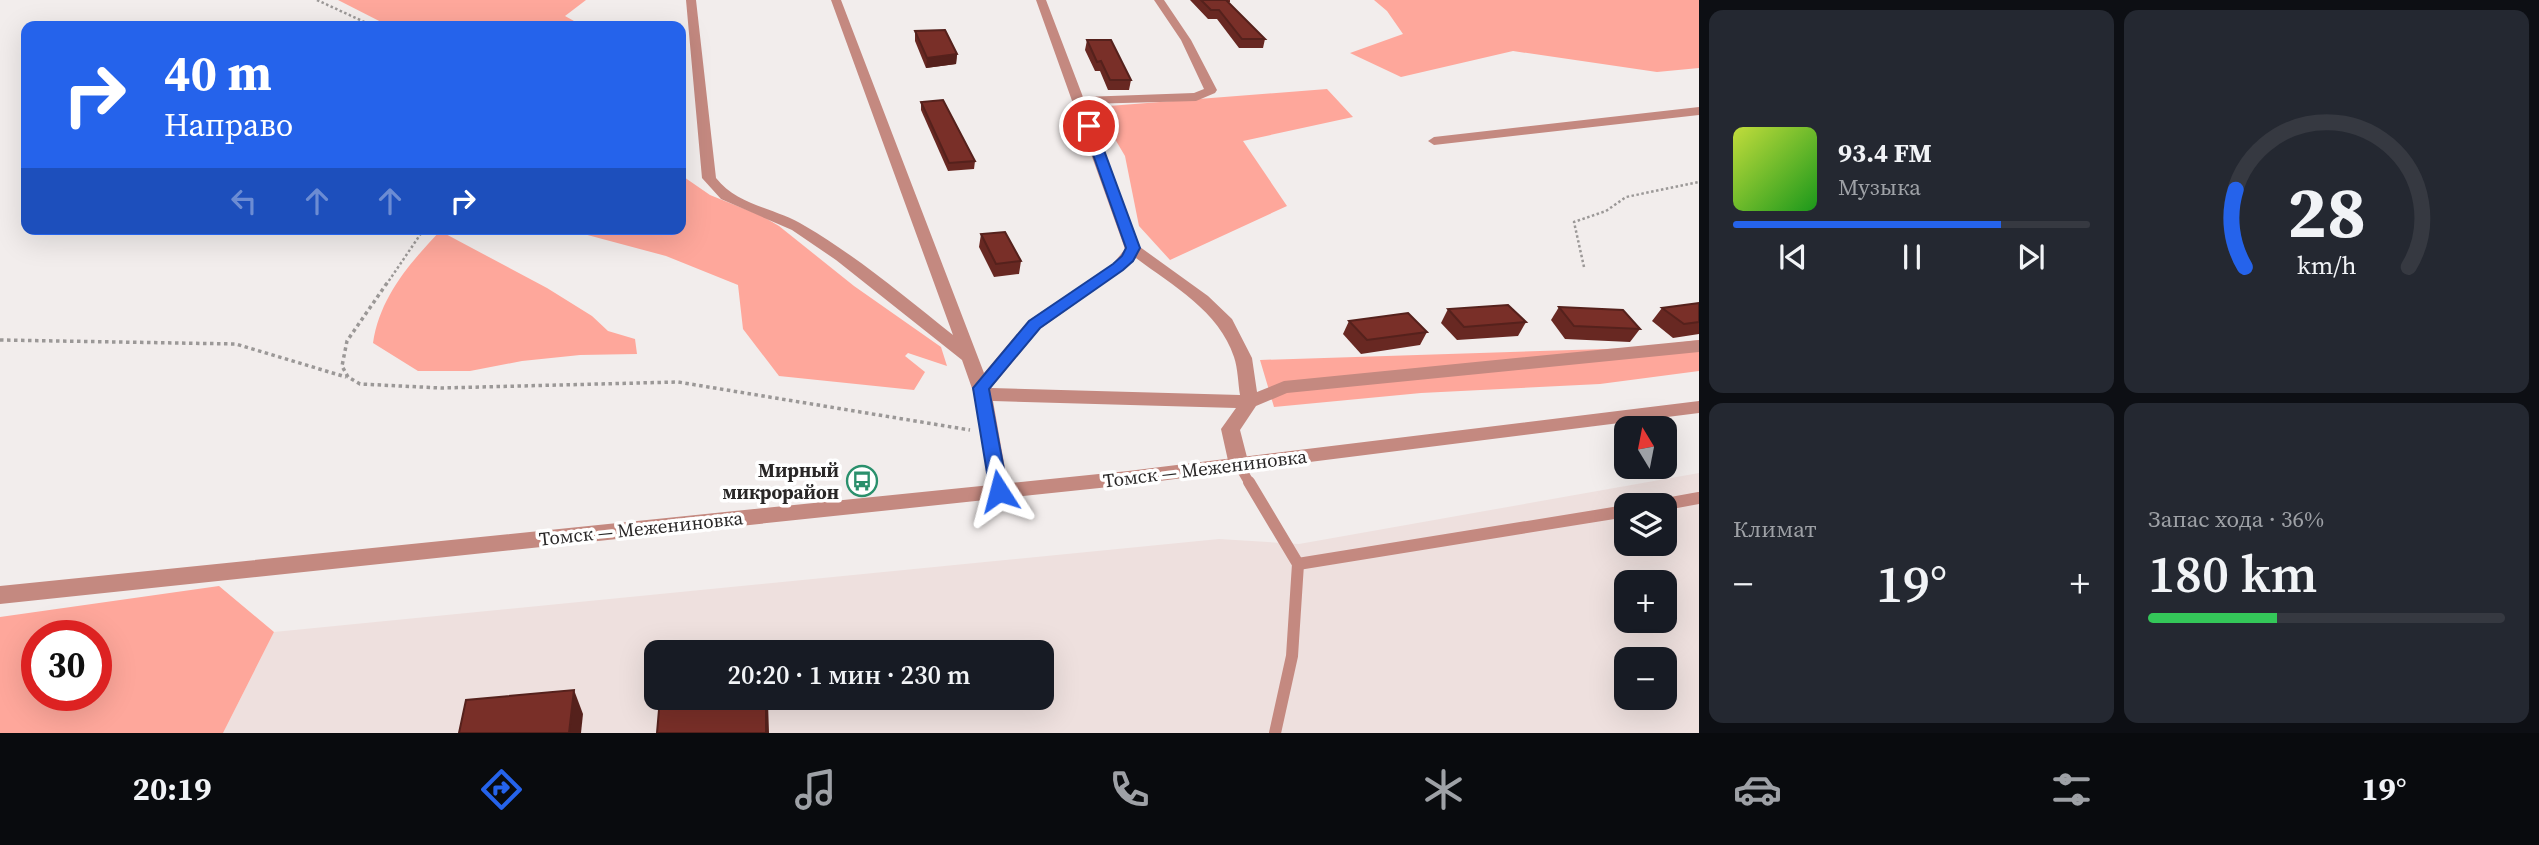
<!DOCTYPE html>
<html lang="ru">
<meta charset="utf-8">
<style>
body{margin:0;font-family:"Source Serif 4",serif;background:#242831;color:#f1f3f6;height:100vh;display:flex;flex-direction:column;font-size:26px;white-space:nowrap}
*{box-sizing:border-box;margin:0}
p{font-size:23px;color:#9ea1a6}
.icon{flex:none;width:38px;height:38px;fill:none;stroke:currentColor;stroke-width:2;stroke-linecap:round;stroke-linejoin:round}
.map{position:relative;flex:1;overflow:hidden}
.drawer{display:flex;flex-direction:column;gap:10px;padding:10px;background:#0d0f14;width:840px}
.drawer>*{flex:none}
.hud{position:absolute;left:21px;top:21px;width:665px;height:214px;border-radius:14px;box-shadow:0 7px 28px #0002;background:#2563eb;color:#fff;overflow:hidden}
.needle{width:46px;rotate:350deg}
.tools{position:absolute;left:1614px;top:416px;display:grid;gap:14px}
.tools a{display:grid;place-items:center;width:63px;height:63px;border-radius:14px;background:#171b24;box-shadow:0 7px 28px #0002;font-size:35px}
.speed{position:absolute;left:21px;top:620px;display:flex;gap:14px;font-size:35px;font-weight:700;text-align:center}
.speed>*{display:grid;place-content:center;width:91px;height:91px;border-radius:50%;background:#171b24;box-shadow:0 7px 28px #0002;line-height:1}
.speed .limit{border:10px solid #d22;background:#fff;color:#111}
.pin{position:absolute;display:grid;place-items:center;width:60px;height:60px;color:#fff;margin:-30px;border:4px solid #fff;border-radius:50%;box-shadow:0 2px 7px #0007}
.me{position:absolute;width:77px;margin:-38px;rotate:351deg;stroke-linejoin:round;filter:drop-shadow(0 0 5px #0008)}
.turn{display:flex;align-items:center;gap:24px;height:147px;padding:0 28px;font-size:32px}
.turn .icon{width:91px;height:91px;stroke-width:2.5}
.turn b{display:block;font-size:49px;line-height:60px}
.lanes{display:flex;align-items:center;height:66px;padding:0 28px;background:#0003;justify-content:center;gap:35px;direction:ltr}
.lanes .off{opacity:.35}
.big{font-size:52px;font-weight:600;line-height:1.1}
.drawer .card{flex:1;display:flex;flex-direction:column;justify-content:center;gap:10px;min-width:0;padding:0 24px;border-radius:14px;background:#242831}
.drawer .dial{align-items:center;gap:0}
.dial svg{height:182px;overflow:visible;fill:none;stroke:#363941;stroke-width:7;stroke-linecap:round;text-anchor:middle}
.dial text{fill:#f1f3f6;stroke:none}
.song{display:flex;align-items:center;gap:21px}
.cover{width:84px;height:84px;border-radius:10px;background:linear-gradient(135deg,hsl(70 70% 55%),hsl(120 70% 35%))}
.played{height:7px;border-radius:4px;background:linear-gradient(90deg,#2563eb 75%,#363941 75%)}
.keys{display:flex;justify-content:space-around;direction:ltr}
.heat{display:flex;justify-content:space-between;align-items:center;font-size:38px;direction:ltr}
.charge{height:10px;border-radius:5px;background:linear-gradient(90deg,#34c759 36%,#363941 0)}
.drawer .tiles{flex:1;display:grid;gap:10px;grid-template-columns:repeat(2,1fr)}
.trip{position:absolute;left:644px;top:640px;width:410px;height:70px;border-radius:14px;background:#171b24;box-shadow:0 7px 28px #0002;font-weight:600;line-height:70px;text-align:center}
.menu{display:flex;height:112px;justify-content:space-around;align-items:center;background:#090b0e;color:#9ea1a6}
.menu .icon{width:49px;height:49px}
.menu .on{color:#2563eb}
.menu b{font-size:32px;color:#f1f3f6}
main{display:flex;flex:1;min-height:0}
.map>svg:first-child{display:block}
.built{fill:#eee0de;fill-rule:evenodd}
.green{fill:#fea79b;fill-rule:evenodd}
.lines{fill:none;stroke-linecap:round;stroke-linejoin:round}
.path-far1{stroke:#9b9897;stroke-width:2.5;stroke-dasharray:2.5 2.5;stroke-linecap:butt}
.path{stroke:#9b9897;stroke-width:3.5;stroke-dasharray:3.5 3.5;stroke-linecap:butt}
.service-far1{stroke:#c48980;stroke-width:10}
.service{stroke:#c48980;stroke-width:12}
.minor{fill:#c48980;fill-rule:evenodd}
.tertiary{fill:#c48980;fill-rule:evenodd}
.wall{fill:#682822}
.shaded-wall{fill:#55211c}
.building{fill:#792f28;stroke:#55211c;stroke-width:2}
.route{fill:#2563eb;stroke:#184099;stroke-width:2}
.labels{text-anchor:middle;dominant-baseline:central;stroke-width:7;stroke-linejoin:round;paint-order:stroke}
.street-label{font-size:19px;fill:#292727;stroke:#fff}
.poi-label{font-size:19px;font-weight:bold;fill:#292727;stroke:#fff;text-anchor:end}
</style>
<main>
<div class="map">
<svg width="1699" height="733" viewBox="0 0 1699 733">
<rect width="100%" height="100%" fill="#f2edec"/>
<path class="built" d="M1699,473V733H223L274,632L1219,539L1299,544ZM1626,506H1664V544H1626ZM1626,583H1664V621H1626ZM656,653H1041V698H656ZM1626,660H1664V698H1626Z"/>
<g class="green">
<path d="M338,0H586L565,16L583,26H389Z"/>
<path d="M1374,0H1699V68L1657,72L1513,51L1401,77L1350,53L1403,34L1387,11Z"/>
<path d="M1327,89L1353,117L1243,141L1287,206L1170,260L1139,226L1125,156L1096,107Z"/>
<path d="M681,175L710,195L762,216L779,226L854,286L941,347L947,366L908,353L905,356L925,372L914,390L779,376L743,329L738,285L666,256L565,229H681Z"/>
<path d="M440,231L547,288L592,316L608,331L635,339L637,354L580,355L522,361L470,371H418L373,343C380,297 409,264 440,231Z"/>
<path d="M1699,340V371L1600,384L1421,393L1274,407L1260,360L1637,348Z"/>
<path d="M219,586L274,632L223,733H0V617ZM96,635V695H37V635Z"/>
</g>
<g class="lines">
<g class="path-far1">
<path d="M317,0L373,26"/>
<path d="M1584,267L1574,222L1606,211L1626,197L1699,182"/>
<path d="M386,285L424,229"/>
</g>
<g class="path">
<path d="M387,283L347,341L342,366L348,377L360,384L441,388L678,382L970,430"/>
<path d="M0,340L236,344L346,377"/>
</g>
<path class="service-far1" d="M1239,465L1250,484"/>
<g class="service">
<path d="M1249,482L1298,564L1292,656L1275,733"/>
<path d="M1655,506L1699,498"/>
<path d="M1298,564L1626,511"/>
</g>
<g class="minor">
<path d="M686,0H696L716,178C738,206 776,208 805,226C858,257 905,297 953,335L831,0H841L984,373L1028,321L1113,264L1125,249L1036,0H1046L1083,97L1194,93L1204,89L1181,40L1154,0H1164L1191,40L1217,90L1215,93L1196,101L1086,104L1140,247L1208,296L1232,319L1252,358L1257,392L1284,381L1699,340V352L1287,393L1256,406L1240,430L1249,465L1246,470L1239,472L1232,470L1229,465L1221,429L1236,408L993,401L1009,491L1006,496L999,499L992,496L974,394L962,360L836,260L792,230L721,199L702,178ZM1136,258C1173,286 1219,311 1234,357C1238,369 1238,383 1240,395L991,388L1040,329L1123,270Z"/>
<path d="M1699,107V115L1434,145L1428,141L1434,137Z"/>
</g>
<path class="tertiary" d="M1699,401V413L1128,485L0,604V586L1128,471Z"/>
</g>
<g class="wall">
<path d="M1190,0H1230V2H1228L1265,39L1263,48H1239L1217,19H1208Z"/>
<path d="M915,31L957,54L956,64L926,68L915,41Z"/>
<path d="M1087,40L1131,80L1129,90H1108L1100,71H1095L1085,50Z"/>
<path d="M921,102L975,161L974,169L948,171L921,110Z"/>
<path d="M981,234L1021,261L1019,274L994,277L979,247Z"/>
<path d="M1699,303V334L1673,338L1652,321L1662,308Z"/>
<path d="M1559,307L1640,329L1630,342L1565,339L1551,320Z"/>
<path d="M1448,309L1526,322L1518,336L1457,340L1441,323Z"/>
<path d="M1349,321L1427,332L1420,345L1361,354L1343,334Z"/>
</g>
<g class="shaded-wall">
<path d="M957,54L956,64L926,68L927,58Z"/>
<path d="M574,690L583,714L581,733H569Z"/>
<path d="M766,698H768V703L769,733H766Z"/>
</g>
<g class="building">
<path d="M1201,0H1226L1265,39H1242L1219,10H1211Z"/>
<path d="M945,30L957,54L927,58L915,31Z"/>
<path d="M1087,40H1111L1131,80H1110L1101,61L1097,62Z"/>
<path d="M943,100L975,161L949,163L921,102Z"/>
<path d="M1005,232L1021,261L996,264L981,234Z"/>
<path d="M1699,303V322L1684,324L1662,308Z"/>
<path d="M1508,305L1526,322L1464,327L1448,309Z"/>
<path d="M1559,307L1623,310L1640,329L1574,326Z"/>
<path d="M1408,313L1427,332L1367,340L1349,321Z"/>
<path d="M574,690L569,733H459L466,700Z"/>
<path d="M660,698H766V733H657Z"/>
</g>
<path class="route" d="M1089,122L1095,126L1140,248L1133,261L1123,270L1040,328L989,389L1008,491L1005,496H992L990,491L973,388L1029,321L1113,264L1122,256L1126,248L1083,126Z"/>
<defs>
<g id="bus-ring" transform="scale(1.575)"><circle r="9.5" fill="#fff" stroke="#2a906c" stroke-width="1.5"/><path d="M-5-6H5V4H4V6H2V4H-2V6H-4V4H-5ZM-3.5-4V0h7V-4ZM-3.5 1.2v1.5H-2V1.2ZM2 1.2v1.5H3.5V1.2Z" fill="#2a906c"/></g>
</defs>
<g fill-rule="evenodd">
<use href="#bus-ring" x="862" y="481"/>
</g>
<g class="labels">
<g class="street-label">
<text transform="translate(1205 468) rotate(-7)">Томск — Межениновка</text>
<text transform="translate(641 528) rotate(-6)">Томск — Межениновка</text>
</g>
<g class="poi-label">
<text x="839" y="470">Мирный<tspan x="839" dy="22">микрорайон</tspan></text>
</g>
</g>
</svg>
<div class="tools">
<a><svg class="needle" viewBox="-14 -14 28 28"><path d="M0-13l5 13h-10z" fill="#e53935"/><path d="M0 13l5-13h-10z" fill="#9ea1a6"/></svg></a>
<a><svg class="icon" aria-label="layers" viewBox="0 0 24 24"><path d="M12 4l9 5-9 5-9-5zM3 14l9 5 9-5"/></svg></a>
<a>+</a>
<a>−</a>
</div>
<div class="speed"><div class="limit">30</div></div>
<div class="pin" style="left:1089px;top:126px;background:#d93025"><svg class="icon" aria-label="arrive" viewBox="0 0 24 24"><path d="M6 21V4h12l-3 4 3 4H6"/></svg></div>
<svg class="me" style="left:999px;top:491px" viewBox="-20 -20 40 40"><path d="M0-17L14 15 0 8-14 15z" fill="#2563eb" stroke="#fff" stroke-width="4"/></svg>
<div class="trip">20:20 · 1 мин · 230 m</div>
<div class="hud">
<div class="turn"><svg class="icon" aria-label="right" viewBox="0 0 24 24"><path d="M7 20v-9h11M14 6l5 5-5 5"/></svg><div><b>40 m</b>Направо</div></div>
<div class="lanes"><svg class="icon off" aria-label="left" viewBox="0 0 24 24"><path d="M17 20v-9H6M10 6l-5 5 5 5"/></svg><svg class="icon off" aria-label="ahead" viewBox="0 0 24 24"><path d="M12 20V5M6 11l6-6 6 6"/></svg><svg class="icon off" aria-label="ahead" viewBox="0 0 24 24"><path d="M12 20V5M6 11l6-6 6 6"/></svg><svg class="icon" aria-label="right" viewBox="0 0 24 24"><path d="M7 20v-9h11M14 6l5 5-5 5"/></svg></div>
</div>
</div>
<section class="drawer">
<div class="tiles">
<div class="card">
<div class="song"><i class="cover"></i><div><b>93.4 FM</b><p>Музыка</p></div></div>
<div class="played"></div>
<div class="keys"><svg class="icon" aria-label="previous" viewBox="0 0 24 24"><path d="M18 5L8 12l10 7zM5 5v14"/></svg><svg class="icon" aria-label="pause" viewBox="0 0 24 24"><path d="M8 5v14M16 5v14"/></svg><svg class="icon" aria-label="next" viewBox="0 0 24 24"><path d="M6 5l10 7-10 7zM19 5v14"/></svg></div>
</div>
<div class="card dial"><svg viewBox="0 0 100 80">
<path d="M14 69A42 42 0 1 1 86 69"/>
<path d="M14 69A42 42 0 0 1 10 35" stroke="#2563eb"/>
<text x="50" y="56" font-size="32" font-weight="700">28</text>
<text x="50" y="72" font-size="11">km/h</text>
</svg></div>
<div class="card"><p>Климат</p>
<div class="heat"><a>−</a><b class="big">19°</b><a>+</a></div>
</div>
<div class="card"><p>Запас хода · 36%</p><b class="big">180 km</b><div class="charge"></div></div>
</div>
</section>
</main>
<nav class="menu">
<b>20:19</b>
<svg class="icon on" aria-label="directions" viewBox="0 0 24 24"><path d="M12 3l9 9-9 9-9-9zM9 14v-3h6M13 9l2 2-2 2"/></svg>
<svg class="icon" aria-label="music" viewBox="0 0 24 24"><path d="M9 18V5l10-2v13"/><circle cx="6" cy="18" r="3"/><circle cx="16" cy="16" r="3"/></svg>
<svg class="icon" aria-label="phone" viewBox="0 0 24 24"><path d="M5 4h4l2 5-3 2q2 4 5 5l2-3 5 2v4C11 20 4 13 5 4z"/></svg>
<svg class="icon" aria-label="climate" viewBox="0 0 24 24"><path d="M12 3v18M4 7l16 10M4 17L20 7"/></svg>
<svg class="icon" aria-label="car" viewBox="0 0 24 24"><path d="M5 17H2v-5l4-1 3-4h7l3 4 3 1v5h-3M9 17h6M6 11h13"/><circle cx="7" cy="17" r="2"/><circle cx="17" cy="17" r="2"/></svg>
<svg class="icon" aria-label="filters" viewBox="0 0 24 24"><path d="M4 7h16M4 17h16"/><circle cx="9" cy="7" r="2"/><circle cx="15" cy="17" r="2"/></svg>
<b>19°</b>
</nav>
